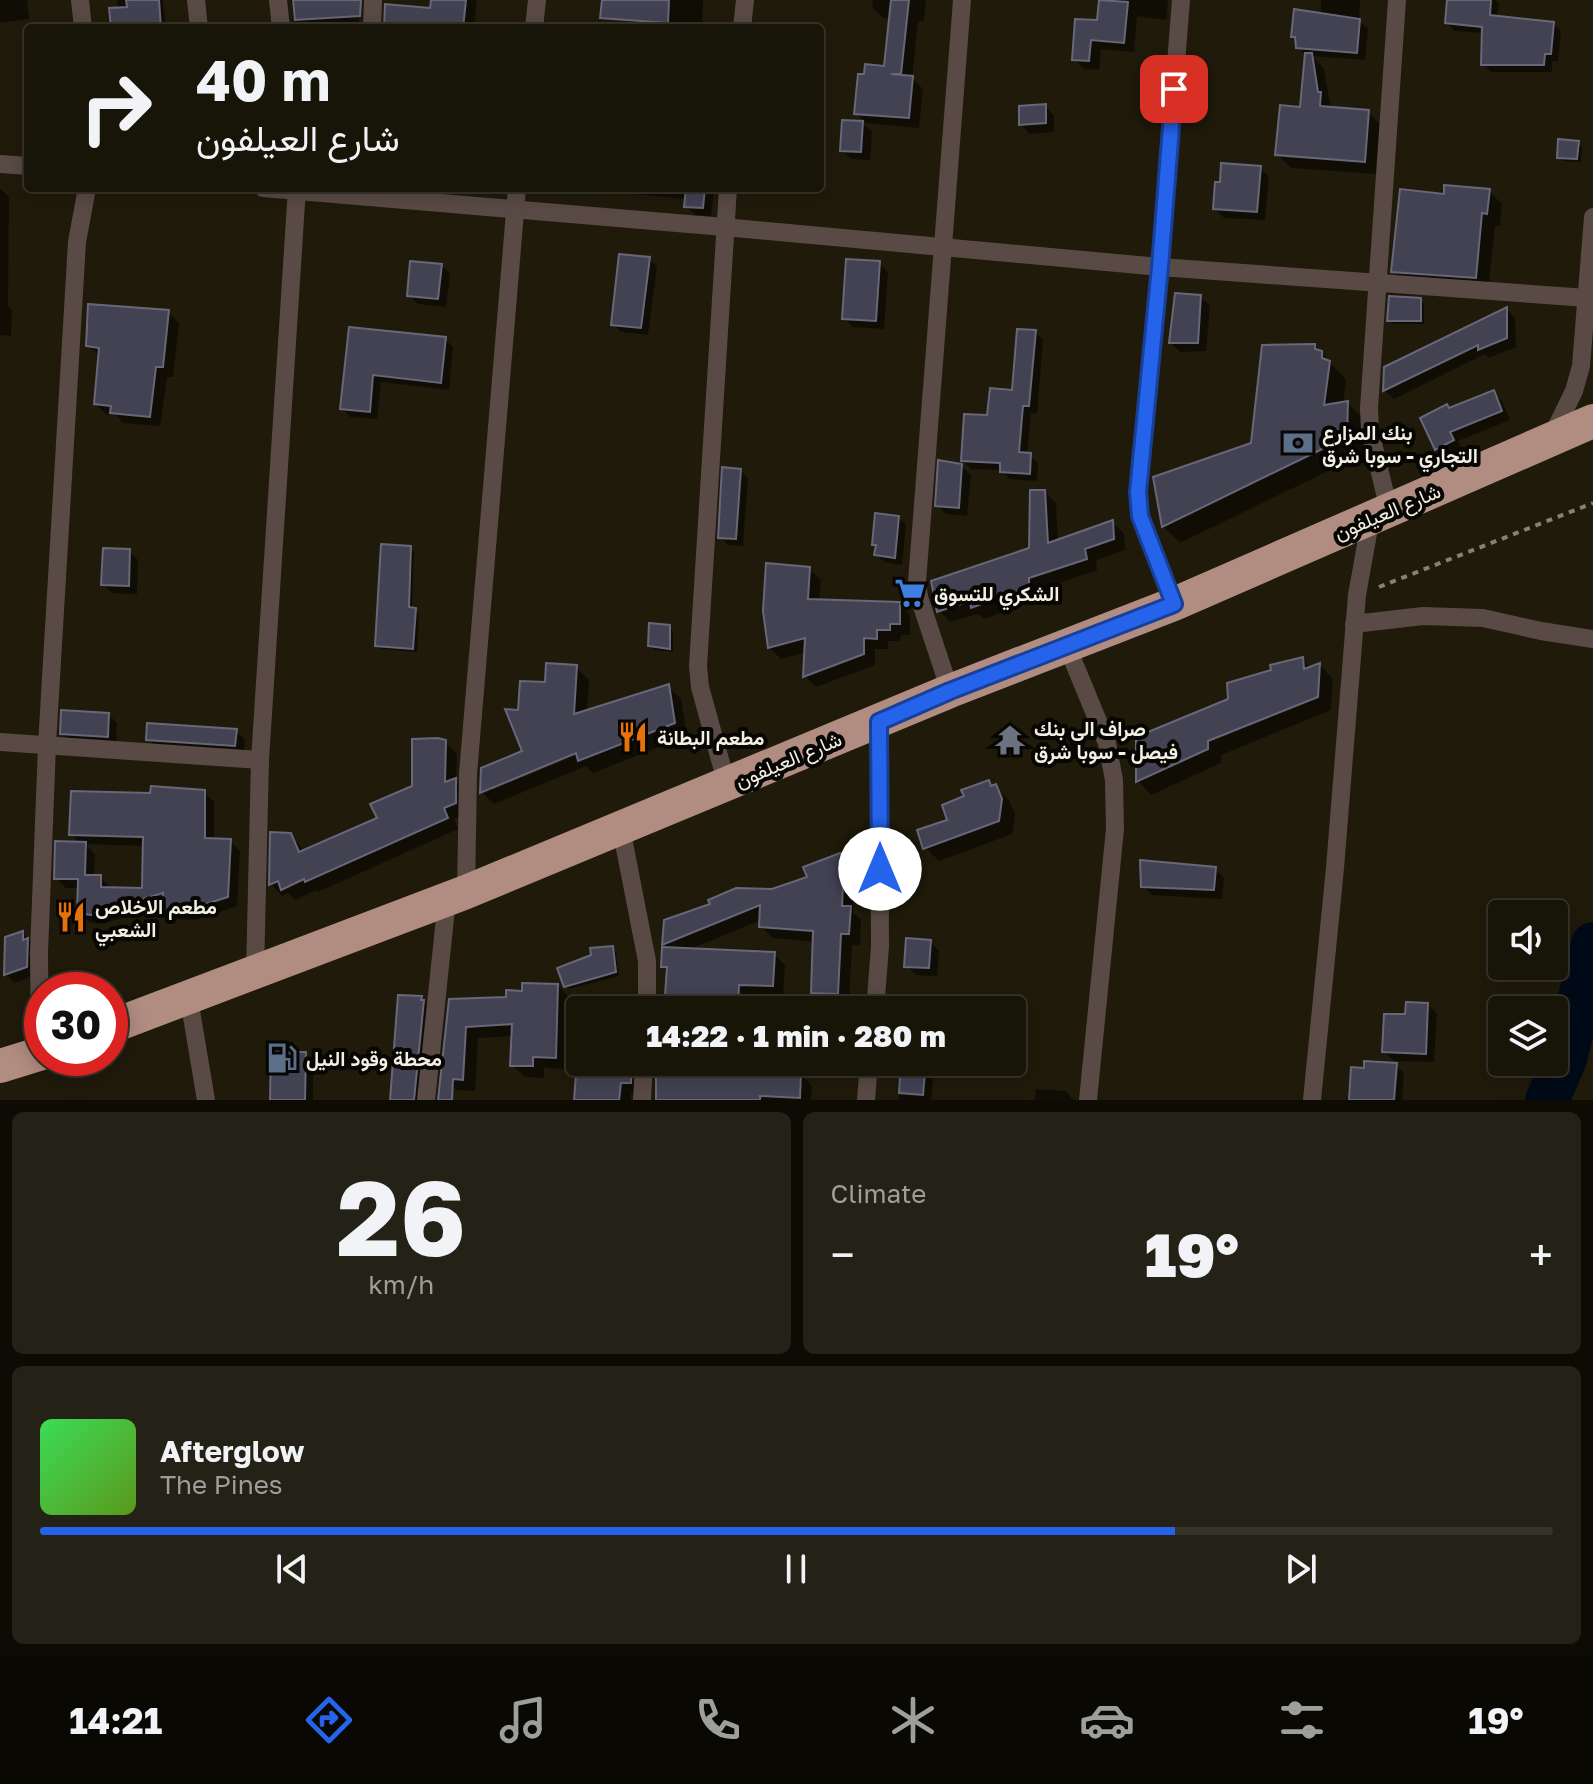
<!DOCTYPE html>
<meta charset="utf-8">
<style>
body{margin:0;font-family:"Golos Text",Vazirmatn,sans-serif;background:#242116;color:#f1f3f6;height:100vh;display:flex;flex-direction:column;font-size:30px;white-space:nowrap}
*{box-sizing:border-box;margin:0}
p{font-size:26px;color:#9e9e9c}
.icon{flex:none;width:44px;height:44px;fill:none;stroke:currentColor;stroke-width:2;stroke-linecap:round;stroke-linejoin:round}
.map{position:relative;height:1100px;overflow:hidden}
.side{display:flex;flex-direction:column;gap:12px;padding:12px;background:#0d0b04;flex:1}
.side>*{flex:none}
.hud{position:absolute;left:24px;top:24px;width:800px;height:168px;border-radius:8px;box-shadow:0 4px 20px #0003,0 0 0 2px #363329;background:#171408;color:#f1f3f6;overflow:hidden}
.tools{position:absolute;left:1488px;top:900px;display:grid;gap:16px}
.tools a{display:grid;place-items:center;width:80px;height:80px;border-radius:8px;background:#171408;box-shadow:0 4px 20px #0003,0 0 0 2px #363329;font-size:40px}
.speed{position:absolute;left:24px;top:972px;display:flex;gap:16px;font-size:40px;font-weight:700;text-align:center}
.speed>*{display:grid;place-content:center;width:104px;height:104px;border-radius:50%;background:#171408;box-shadow:0 4px 20px #0003,0 0 0 2px #363329;line-height:1}
.speed .limit{border:12px solid #d22;background:#fff;color:#111}
.pin{position:absolute;display:grid;place-items:center;width:68px;height:68px;color:#fff;margin:-34px;border-radius:16px;box-shadow:0 4px 12px #0006}
.me{position:absolute;width:88px;margin:-44px;rotate:0deg;stroke-linejoin:round;filter:drop-shadow(0 0 6px #0008)}
.turn{display:flex;align-items:center;gap:28px;height:168px;padding:0 40px;font-size:36px}
.turn .icon{width:104px;height:104px;stroke-width:2.5}
.turn b{display:block;font-size:56px;line-height:68px}
.big{font-size:60px;font-weight:800;line-height:1.1}
.side .tile{flex:1;display:flex;flex-direction:column;justify-content:center;gap:12px;min-width:0;padding:0 28px;border-radius:12px;background:#242116}
.side .dial{align-items:center;gap:0}
.dial b{font-size:104px;line-height:1}
.song{display:flex;align-items:center;gap:24px}
.cover{width:96px;height:96px;border-radius:12px;background:linear-gradient(135deg,hsl(130 70% 55%),hsl(90 70% 35%))}
.played{height:8px;border-radius:4px;background:linear-gradient(90deg,#2563eb 75%,#363329 75%)}
.keys{display:flex;justify-content:space-around;direction:ltr}
.heat{display:flex;justify-content:space-between;align-items:center;font-size:44px;direction:ltr}
.side .tiles{flex:1;display:grid;gap:12px;grid-template-columns:1fr 1fr}
.tile:last-child{grid-column:span 2}
.trip{position:absolute;left:566px;top:996px;width:460px;height:80px;border-radius:8px;background:#171408;box-shadow:0 4px 20px #0003,0 0 0 2px #363329;font-weight:800;line-height:80px;text-align:center}
.tab-bar{display:flex;height:128px;justify-content:space-around;align-items:center;background:#090803;color:#9e9e9c}
.tab-bar .icon{width:56px;height:56px}
.tab-bar .current{color:#2563eb}
.tab-bar b{font-size:36px;color:#f1f3f6}
.map>svg:first-child{display:block}
.shadow{fill:#0007;fill-rule:evenodd}
.lines{fill:none;stroke-linecap:round;stroke-linejoin:round}
.river{stroke:#000a17;stroke-width:44}
.building{fill:#424253;stroke:#68677a;stroke-width:2}
.path{stroke:#858173;stroke-width:4;stroke-dasharray:6 6;stroke-linecap:butt}
.street{stroke:#594a45;stroke-width:18}
.highway{stroke:#b18c80;stroke-width:34}
.route-casing{stroke:#184099;stroke-width:20}
.route{stroke:#2563eb;stroke-width:14}
.labels{text-anchor:middle;dominant-baseline:central;stroke-width:8;stroke-linejoin:round;paint-order:stroke}
.poi-label{font-size:20px;font-weight:bold;fill:#f2efe4;stroke:#070602;text-anchor:start}
.street-label{font-size:20px;fill:#f2efe4;stroke:#070602}
</style>
<div class="map">
<svg width="1593" height="1100" viewBox="0 0 1593 1100">
<rect width="100%" height="100%" fill="#1f1a0a"/>
<g class="shadow">
<path d="M0,0H27L29,19L0,23Z"/>
<path d="M117,0H163L166,28H113L118,10Z"/>
<path d="M291,0H358L359,22L300,25L294,19Z"/>
<path d="M433,0H477L474,28H386L432,11Z"/>
<path d="M637,0H703L702,28H645L636,18Z"/>
<path d="M873,0H926L924,21H918L912,78L923,89L919,128L863,123L872,132L870,160L851,159L842,150L844,122L866,123L856,113L886,68L891,18H883L872,7Z"/>
<path d="M1101,0H1168L1166,20L1137,16L1134,52L1101,49L1099,70L1084,69L1074,59L1099,23Z"/>
<path d="M1321,0H1360L1359,20L1368,29L1365,60L1312,56L1324,69L1330,104L1333,108L1368,112L1381,125L1377,174L1291,168L1277,154L1301,109L1307,56L1298,47L1293,36L1296,11L1321,12Z"/>
<path d="M1449,0H1495L1499,4L1497,18L1553,23L1561,31L1558,61H1552V72H1491L1484,64V33L1455,31L1447,23Z"/>
<path d="M1045,106L1054,116V132L1030,134L1021,125Z"/>
<path d="M1578,143L1582,147L1581,162L1563,161L1559,157Z"/>
<path d="M1260,168L1269,177L1265,220L1224,218L1215,209Z"/>
<path d="M0,188L9,197L8,306L12,310L11,336L0,335Z"/>
<path d="M625,188H714L711,216L695,215L686,206L687,199L631,194Z"/>
<path d="M1489,191L1502,204L1500,226H1495L1488,290L1407,284L1393,271L1446,196Z"/>
<path d="M649,259L657,267L648,335L621,332L613,324Z"/>
<path d="M879,263L888,272L884,329L853,327L844,318Z"/>
<path d="M441,265L450,274L446,307L418,304L409,295Z"/>
<path d="M1200,297L1210,306L1206,351L1180,352L1171,343Z"/>
<path d="M1420,300L1424,304V324H1393L1389,320Z"/>
<path d="M1507,309L1515,318L1516,347L1489,358L1485,354L1394,399L1385,391L1386,369Z"/>
<path d="M168,312L179,323L173,377H167L160,426L123,423L116,415H107L96,404L99,356L88,345Z"/>
<path d="M351,329L445,339L453,347L449,390L381,382L377,419L350,417L342,408Z"/>
<path d="M1035,332L1043,340L1037,414L1031,413L1027,454L1038,463L1037,481L1010,479L1001,470L971,469L963,461L989,417L1014,392Z"/>
<path d="M1315,346L1346,380L1343,404L1348,403L1364,420L1363,454L1180,543L1163,526L1253,444Z"/>
<path d="M1493,392L1502,401L1510,420L1458,441L1462,450L1446,458L1437,449L1450,410Z"/>
<path d="M961,466L971,475L967,516L946,514L937,505Z"/>
<path d="M741,471L748,479L743,546L728,545L720,537Z"/>
<path d="M1044,492L1056,503L1058,541L1112,522L1124,533L1125,550L1096,560L1097,570L1040,590V599L984,619L978,614L950,622L939,611L1031,549Z"/>
<path d="M898,517L906,525L902,565L884,562L876,554L877,548L874,544Z"/>
<path d="M410,548L414,552L412,609L419,614L417,652L381,649L377,645Z"/>
<path d="M129,551L138,560L137,594L112,593L103,584Z"/>
<path d="M809,569L821,580L819,601L899,604L910,615V635H901L900,641H888V649H875V665L816,687L805,676L806,652L781,659L770,648L765,610Z"/>
<path d="M669,627L673,631V652L654,650L650,646Z"/>
<path d="M1302,659L1311,668L1320,665L1333,679L1331,710L1221,755V763L1151,795L1138,781V738L1230,700L1273,671Z"/>
<path d="M576,667L589,680L587,712L668,687L681,699L687,736L593,773L586,766L494,804L482,792L525,752L520,712L547,684ZM584,747L586,751L492,790V785Z"/>
<path d="M109,715L117,723L116,745L70,742L62,733Z"/>
<path d="M236,731L245,740L244,754L157,748L148,739Z"/>
<path d="M445,742L457,754L456,781L467,792L466,814L454,819L458,829L318,892L316,890L295,900L288,893L282,896L271,884L272,834L291,835L305,852L380,819L414,787Z"/>
<path d="M989,782L1009,800L1015,814L1012,834L939,861L925,847L950,821L967,797Z"/>
<path d="M204,792L214,802V840L230,841L240,851L237,906L195,920L174,919L164,909L165,905L102,924L89,922L79,912L80,888H66L56,878L81,844L71,834L152,795ZM85,844L145,846L144,890L110,887L100,877H94L95,854Z"/>
<path d="M840,856L851,867L855,878L853,912L861,920L860,945H852L849,1005L825,1004L813,992L816,942L773,938L761,927V920L688,950L774,954L785,965L783,997L750,995L749,1010H666L668,972L663,966L670,950L664,944L666,921L809,878Z"/>
<path d="M1215,869L1224,878L1222,899L1152,895L1143,886Z"/>
<path d="M23,933L32,942L35,975L14,983L6,974Z"/>
<path d="M930,942L939,951L937,976L916,975L907,966Z"/>
<path d="M612,948L616,952L619,976L569,989L565,985Z"/>
<path d="M558,986L570,998L568,1069L544,1068V1078L525,1077L512,1065L513,1036L478,1038L475,1091L456,1090L444,1078L450,1001L508,999Z"/>
<path d="M421,998L431,1009L421,1100H392Z"/>
<path d="M1428,1005L1437,1014L1434,1062L1394,1061L1384,1052L1407,1016Z"/>
<path d="M580,1049V1062H654L644,1068L642,1094H631V1100H576Z"/>
<path d="M305,1054L313,1062V1100H272Z"/>
<path d="M656,1062H746L745,1071L801,1074L812,1086L811,1100H658Z"/>
<path d="M902,1062H935L931,1100H899Z"/>
<path d="M1396,1065L1404,1073L1402,1100H1351Z"/>
<path d="M1036,1089L1066,1091L1073,1100H1035Z"/>
</g>
<g class="lines">
<path class="river" d="M1547,1100L1565,1059L1593,944"/>
</g>
<g class="building">
<path d="M126,0H159L161,28H111L109,8L127,7Z"/>
<path d="M293,0H361L360,16L295,20Z"/>
<path d="M431,0H466L463,28H384L385,4L430,8Z"/>
<path d="M602,0H669L668,23L600,18Z"/>
<path d="M891,0H909L901,74H891L913,76L909,118L854,114L858,74H864L865,64L884,66Z"/>
<path d="M1099,0L1128,2L1124,43L1091,40L1089,61L1072,60L1075,19L1097,20Z"/>
<path d="M1447,0H1491L1490,15L1554,22L1551,54H1545L1544,65H1481L1482,27L1445,23Z"/>
<path d="M1294,9L1360,19L1357,53L1296,48L1295,37H1291Z"/>
<path d="M1305,53H1312L1318,92H1321L1320,106L1369,110L1365,162L1275,155L1280,105L1300,107Z"/>
<path d="M1046,104V123L1019,125V106Z"/>
<path d="M842,120L863,121L861,152L840,151Z"/>
<path d="M1558,139L1579,141L1577,159L1557,158Z"/>
<path d="M1221,163L1261,166L1257,212L1213,209L1215,182H1220Z"/>
<path d="M1444,185L1490,189L1487,214L1482,213L1476,278L1391,272L1400,189L1444,194Z"/>
<path d="M686,188H705L703,208L684,207Z"/>
<path d="M619,254L650,257L641,328L611,325Z"/>
<path d="M846,259L880,261L876,321L842,319Z"/>
<path d="M410,261L442,264L438,299L407,296Z"/>
<path d="M1175,293L1201,295L1198,343H1169Z"/>
<path d="M1389,296L1421,298V321H1387Z"/>
<path d="M88,304L169,310L163,367H156L150,417L110,413L111,406L94,404L99,348L86,346Z"/>
<path d="M1507,307V338L1478,350V345L1383,391L1384,367Z"/>
<path d="M349,327L446,337L441,383L373,375L370,412L340,409Z"/>
<path d="M1017,329L1036,330L1029,406H1023L1019,452L1031,453L1030,474L1000,472V463L961,461L964,414L987,415L990,388L1012,390Z"/>
<path d="M1315,344V349L1322,351V358L1330,361L1324,405L1348,401L1347,437L1162,527L1153,477L1251,443L1262,345Z"/>
<path d="M1494,390L1502,411L1450,432L1454,440L1435,450L1420,418L1447,404L1449,408Z"/>
<path d="M938,460L962,464L959,508L935,506Z"/>
<path d="M722,467L741,469L736,539L718,538Z"/>
<path d="M1030,490H1045L1048,543L1113,520L1114,539L1085,549L1087,559L1029,578V587L971,608L970,601L937,612L931,581L1029,548Z"/>
<path d="M875,513L899,516L895,558L874,555L876,545H872Z"/>
<path d="M381,544L411,546L409,607L416,608L413,649L375,646Z"/>
<path d="M103,548L130,549L129,586L101,585Z"/>
<path d="M766,563L810,567L808,599L900,602V624H890V630H877V639L864,638V654L803,677L805,638L768,648L763,611Z"/>
<path d="M649,623L670,625V649L648,646Z"/>
<path d="M1303,657L1304,669L1320,663L1318,697L1208,741V749L1136,782V737L1228,699L1227,683L1271,670L1270,665Z"/>
<path d="M546,663L577,665L574,714L669,684L675,723L578,761L576,753L480,793L481,768L522,751L505,709L518,710L520,681L545,682Z"/>
<path d="M61,710L109,713L108,737L60,734Z"/>
<path d="M147,723L237,729L235,746L146,740Z"/>
<path d="M438,738L446,740L445,782L456,778V803L444,808L448,818L305,882L304,879L281,890L278,881L269,885L270,832L291,833L299,852L377,818L370,804L412,786V739Z"/>
<path d="M989,780L991,786L996,784L1002,799L999,821L923,849L917,830L947,820L942,805L964,796L961,790Z"/>
<path d="M151,786L205,790V838L231,839L228,897L184,911L162,910L163,893L91,915L77,913L78,879H54L55,841L86,842L85,875H101V887L142,888L143,837L69,835L71,791L150,793Z"/>
<path d="M840,853L844,864L842,906H851L849,934H841L838,994L811,993L813,931L759,927L760,905L662,945L664,920L710,904L708,900L736,888L772,889L807,877L803,867Z"/>
<path d="M1140,860L1216,867L1214,890L1141,887Z"/>
<path d="M23,931V940L28,938L27,967L4,975L5,937Z"/>
<path d="M906,938L931,940L929,968L904,967Z"/>
<path d="M613,946L616,972L564,987L557,968L591,955L590,948Z"/>
<path d="M662,947L775,952L773,986L739,985L738,1010H664L667,967H661Z"/>
<path d="M522,983L558,984L556,1058L533,1057V1066H510L512,1024L466,1027L463,1080L453,1079L452,1100H438L449,999L506,997V990L522,991Z"/>
<path d="M398,995L422,996L421,1000H424L414,1100H390Z"/>
<path d="M1406,1002L1428,1003L1426,1054L1382,1052L1384,1014H1405Z"/>
<path d="M271,1052H306L305,1100H270Z"/>
<path d="M577,1061L632,1065L631,1083H621L619,1100H574Z"/>
<path d="M1364,1061L1397,1063L1394,1100H1349L1351,1067L1364,1068Z"/>
<path d="M901,1062H926L923,1095L899,1093Z"/>
<path d="M691,1065L801,1072L800,1098L760,1096V1100H656V1067L691,1069Z"/>
</g>
<g class="lines">
<path class="path" d="M1379,587L1593,503"/>
<g class="street">
<path d="M80,0L83,28"/>
<path d="M196,0L199,28"/>
<path d="M278,0L281,28"/>
<path d="M372,28L373,0"/>
<path d="M534,28L537,0"/>
<path d="M742,28L745,0"/>
<path d="M0,164L28,166"/>
<path d="M263,188L724,227L1160,267L1587,298"/>
<path d="M1552,436L1574,391L1581,366L1593,217"/>
<path d="M1389,510L1370,431L1369,408L1397,0"/>
<path d="M1174,604L1140,516L1138,492L1160,267L1181,0"/>
<path d="M1354,624L1423,616L1483,618L1541,631L1593,639"/>
<path d="M1067,646L1107,743L1114,780L1115,829L1088,1100"/>
<path d="M950,691L919,597L917,582L962,0"/>
<path d="M0,742L260,760L255,973"/>
<path d="M260,760L297,188"/>
<path d="M727,785L700,687L698,666L728,188"/>
<path d="M621,828L647,961V1010"/>
<path d="M466,892L468,774L517,188"/>
<path d="M189,999L206,1100"/>
<path d="M875,1010L880,946L879,722"/>
<path d="M40,1054L39,953L47,745L77,242L87,188"/>
<path d="M426,1100L447,899"/>
<path d="M642,1100L644,1062"/>
<path d="M866,1100L869,1062"/>
<path d="M1312,1100L1335,868L1357,595L1371,517"/>
</g>
<g class="highway">
<path d="M110,1027L466,892L950,691L1174,604L1593,421"/>
<path d="M0,1066L42,1053"/>
</g>
</g>
<g class="lines">
<g class="route-casing">
<path id="route" d="M880,869L879,722L950,691L1174,604L1140,516L1138,492L1160,267L1174,89"/>
</g>
<use href="#route" class="route"/>
</g>
<defs>
<g id="bank-bare" transform="scale(2.4)"><path d="M-6-4H6V4H-6ZM0-2.3a2.3 2.3 0 1 0 0 4.6a2.3 2.3 0 1 0 0-4.6Z" fill="#5c6f8a" stroke="#070602" stroke-width="2.5" paint-order="stroke"/></g>
<g id="supermarket-bare" transform="scale(2.4)"><path d="M-6-5.5h2.5l.6 2H6L4.5 2H-2.5L-4.4-4H-6ZM-1.5 3.2a1.3 1.3 0 1 0 .1 0ZM3 3.2a1.3 1.3 0 1 0 .1 0Z" fill="#3f7fe0" stroke="#070602" stroke-width="2.5" paint-order="stroke"/></g>
<g id="restaurant-bare" transform="scale(2.4)"><path d="M-5-6h1v4h1v-4h1v4h1v-4h1v5L-1.5 .5V6h-2V.5L-5-1ZM5-6V6H3V1.5H1.5Q1.5-4 5-6Z" fill="#e8710a" stroke="#070602" stroke-width="2.5" paint-order="stroke"/></g>
<g id="temple-bare" transform="scale(2.4)"><path d="M0-6L5-2H3V0L6.5 2.5H4V6H1.5V3h-3V6H-4V2.5H-6.5L-3 0V-2H-5Z" fill="#6b7280" stroke="#070602" stroke-width="2.5" paint-order="stroke"/></g>
<g id="fuel-bare" transform="scale(2.4)"><path d="M-5.5-6h7V0h2V4h1.3V-2.5L3-4.5l.8-.8L6-3V5H2.5V1h-1V6h-7ZM-4.2-4.7v3.2H.2V-4.7Z" fill="#5c6f8a" stroke="#070602" stroke-width="2.5" paint-order="stroke"/></g>
</defs>
<g fill-rule="evenodd">
<use href="#bank-bare" x="1298" y="443"/>
<use href="#supermarket-bare" x="910" y="593"/>
<use href="#restaurant-bare" x="633" y="737"/>
<use href="#temple-bare" x="1010" y="740"/>
<use href="#restaurant-bare" x="71" y="917"/>
<use href="#fuel-bare" x="282" y="1058"/>
</g>
<g class="labels">
<g class="poi-label">
<text x="1322" y="432">بنك المزارع<tspan x="1322" dy="23">التجاري - سوبا شرق</tspan></text>
<text x="934" y="593">الشكري للتسوق</text>
<text x="1034" y="728">صراف الي بنك<tspan x="1034" dy="23">فيصل - سوبا شرق</tspan></text>
<text x="657" y="737">مطعم البطانة</text>
<text x="95" y="906">مطعم الاخلاص<tspan x="95" dy="23">الشعبي</tspan></text>
<text x="306" y="1058">محطة وقود النيل</text>
</g>
<g class="street-label">
<text transform="translate(1387 511) rotate(-23)">شارع العيلفون</text>
<text transform="translate(788 759) rotate(-23)">شارع العيلفون</text>
</g>
</g>
</svg>
<div class="tools">
<a><svg class="icon" aria-label="sound" viewBox="0 0 24 24"><path d="M4 9h4l5-4v14l-5-4H4zM17 9q2 3 0 6"/></svg></a>
<a><svg class="icon" aria-label="layers" viewBox="0 0 24 24"><path d="M12 4l9 5-9 5-9-5zM3 14l9 5 9-5"/></svg></a>
</div>
<div class="speed"><div class="limit">30</div></div>
<div class="pin" style="left:1174px;top:89px;background:#d93025"><svg class="icon" aria-label="arrive" viewBox="0 0 24 24"><path d="M6 21V4h12l-3 4 3 4H6"/></svg></div>
<svg class="me" style="left:880px;top:869px" viewBox="-20 -20 40 40"><circle r="19" fill="#fff"/><path d="M0-13L10 11 0 6-10 11z" fill="#2563eb"/></svg>
<div class="trip">14:22 · 1 min · 280 m</div>
<div class="hud">
<div class="turn"><svg class="icon" aria-label="right" viewBox="0 0 24 24"><path d="M7 20v-9h11M14 6l5 5-5 5"/></svg><div><b>40 m</b>شارع العيلفون</div></div>
</div>
</div>
<section class="side">
<div class="tiles">
<div class="tile dial"><b>26</b><p>km/h</p></div>
<div class="tile"><p>Climate</p>
<div class="heat"><a>−</a><b class="big">19°</b><a>+</a></div>
</div>
<div class="tile">
<div class="song"><i class="cover"></i><div><b>Afterglow</b><p>The Pines</p></div></div>
<div class="played"></div>
<div class="keys"><svg class="icon" aria-label="previous" viewBox="0 0 24 24"><path d="M18 5L8 12l10 7zM5 5v14"/></svg><svg class="icon" aria-label="pause" viewBox="0 0 24 24"><path d="M8 5v14M16 5v14"/></svg><svg class="icon" aria-label="next" viewBox="0 0 24 24"><path d="M6 5l10 7-10 7zM19 5v14"/></svg></div>
</div>
</div>
</section>
<nav class="tab-bar">
<b>14:21</b>
<svg class="icon current" aria-label="directions" viewBox="0 0 24 24"><path d="M12 3l9 9-9 9-9-9zM9 14v-3h6M13 9l2 2-2 2"/></svg>
<svg class="icon" aria-label="music" viewBox="0 0 24 24"><path d="M9 18V5l10-2v13"/><circle cx="6" cy="18" r="3"/><circle cx="16" cy="16" r="3"/></svg>
<svg class="icon" aria-label="phone" viewBox="0 0 24 24"><path d="M5 4h4l2 5-3 2q2 4 5 5l2-3 5 2v4C11 20 4 13 5 4z"/></svg>
<svg class="icon" aria-label="climate" viewBox="0 0 24 24"><path d="M12 3v18M4 7l16 10M4 17L20 7"/></svg>
<svg class="icon" aria-label="car" viewBox="0 0 24 24"><path d="M5 17H2v-5l4-1 3-4h7l3 4 3 1v5h-3M9 17h6M6 11h13"/><circle cx="7" cy="17" r="2"/><circle cx="17" cy="17" r="2"/></svg>
<svg class="icon" aria-label="filters" viewBox="0 0 24 24"><path d="M4 7h16M4 17h16"/><circle cx="9" cy="7" r="2"/><circle cx="15" cy="17" r="2"/></svg>
<b>19°</b>
</nav>
